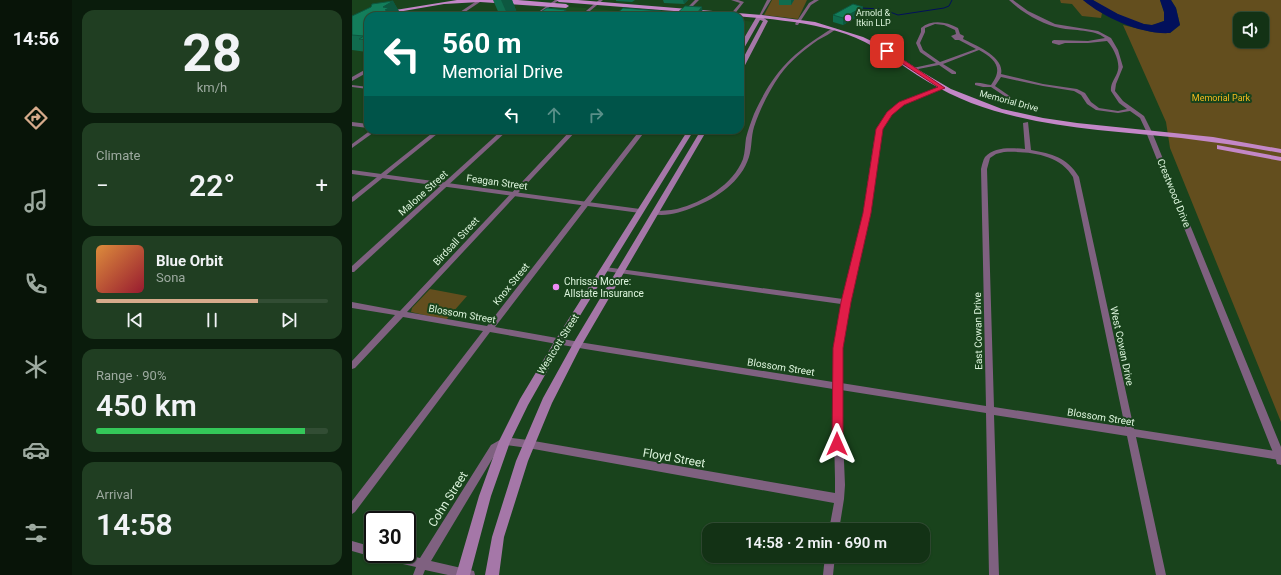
<!DOCTYPE html>
<meta charset="utf-8">
<style>
body{margin:0;font-family:Roboto,sans-serif;background:#203e22;color:#f1f3f6;height:100vh;display:flex;flex-direction:column;font-size:15px;white-space:nowrap}
*{box-sizing:border-box;margin:0}
p{font-size:13px;color:#9daaa0}
.icon{flex:none;width:22px;height:22px;fill:none;stroke:currentColor;stroke-width:2;stroke-linecap:round;stroke-linejoin:round}
.map{position:relative;flex:1;overflow:hidden}
.details{display:flex;flex-direction:column;gap:10px;padding:10px;background:#0a1c0c;width:280px}
.details>*{flex:none}
.hud{position:absolute;left:12px;top:12px;width:380px;height:122px;border-radius:12px;box-shadow:0 1px 3px #0004,0 0 0 1px #324d34;background:#00695c;color:#fff;overflow:hidden}
.controls{position:absolute;left:881px;top:12px;display:grid;gap:8px}
.controls a{display:grid;place-items:center;width:36px;height:36px;border-radius:8px;background:#133215;box-shadow:0 1px 3px #0004,0 0 0 1px #324d34;font-size:20px}
.speed{position:absolute;left:12px;top:511px;display:flex;gap:8px;font-size:20px;font-weight:700;text-align:center}
.speed>*{display:grid;place-content:center;width:52px;height:52px;border-radius:50%;background:#133215;box-shadow:0 1px 3px #0004,0 0 0 1px #324d34;line-height:1}
.speed .limit{border:2px solid #111;border-radius:6px;background:#fff;color:#111}
.pin{position:absolute;display:grid;place-items:center;width:34px;height:34px;color:#fff;margin:-17px;border-radius:8px;box-shadow:0 2px 6px #0006}
.me{position:absolute;width:44px;margin:-22px;rotate:0deg;stroke-linejoin:round;filter:drop-shadow(0 0 3px #0008)}
.turn{display:flex;align-items:center;gap:14px;height:84px;padding:0 12px;font-size:18px}
.turn .icon{width:52px;height:52px;stroke-width:2.5}
.turn b{display:block;font-size:28px;line-height:34px}
.lanes{display:flex;align-items:center;height:38px;padding:0 12px;background:#0003;justify-content:center;gap:20px;direction:ltr}
.lanes .off{opacity:.35}
.big{font-size:30px;font-weight:600;line-height:1.1}
.details .tile{flex:1;display:flex;flex-direction:column;justify-content:center;gap:6px;min-width:0;padding:0 14px;border-radius:12px;background:#203e22}
.details .dial{align-items:center;gap:0}
.dial b{font-size:52px;line-height:1}
.song{display:flex;align-items:center;gap:12px}
.cover{width:48px;height:48px;border-radius:6px;background:linear-gradient(135deg,hsl(30 70% 55%),hsl(350 70% 35%))}
.played{height:4px;border-radius:2px;background:linear-gradient(90deg,#d6ab8b 70%,#324d34 70%)}
.keys{display:flex;justify-content:space-around;direction:ltr}
.heat{display:flex;justify-content:space-between;align-items:center;font-size:22px;direction:ltr}
.charge{height:6px;border-radius:3px;background:linear-gradient(90deg,#34c759 90%,#324d34 0)}
.trip{position:absolute;left:350px;top:523px;width:228px;height:40px;border-radius:12px;background:#133215;box-shadow:0 1px 3px #0004,0 0 0 1px #324d34;font-weight:600;line-height:40px;text-align:center}
main{display:flex;flex:1;min-height:0}
.tab-bar{display:flex;flex-direction:column;width:72px;justify-content:space-around;align-items:center;background:#081408;color:#9daaa0}
.tab-bar .icon{width:28px;height:28px}
.tab-bar .on{color:#d6ab8b}
.tab-bar b{font-size:18px;color:#f1f3f6}
.map>svg:first-child{display:block}
.built{fill:#1b4c1f}
.green{fill:#634e1e;fill-rule:evenodd}
.water{fill:#02105b}
.lines{fill:none;stroke-linecap:round;stroke-linejoin:round}
.stream{stroke:#02105b;stroke-width:1}
.minor{fill:#7f6180;fill-rule:evenodd}
.tertiary{fill:#7f6180;fill-rule:evenodd}
.secondary{fill:#a577a8;fill-rule:evenodd}
.primary{fill:#c387c7;fill-rule:evenodd}
.wall{fill:#106c4e}
.shaded-wall{fill:#0d5840}
.building{fill:#137e5b;stroke:#0d5840}
.route{fill:#e11d48;stroke:#92132f}
.poi-dot{fill:#ef8bf6;stroke:#19431c;stroke-width:1.5}
.labels{text-anchor:middle;dominant-baseline:central;stroke-width:4;stroke-linejoin:round;paint-order:stroke}
.far-poi-label{font-size:9px;fill:#ddf5dd;stroke:#19431c;text-anchor:start}
.far-park-label{font-size:9px;fill:#f5ba1e;stroke:#19431c}
.far-street-label{font-size:9px;fill:#ddf5dd;stroke:#19431c}
.street-label{font-size:10px;fill:#ddf5dd;stroke:#19431c}
.poi-label{font-size:10px;fill:#ddf5dd;stroke:#19431c;text-anchor:start}
.near-street-label{font-size:12px;fill:#ddf5dd;stroke:#19431c}
</style>
<main>
<nav class="tab-bar">
<b>14:56</b>
<svg class="icon on" aria-label="directions" viewBox="0 0 24 24"><path d="M12 3l9 9-9 9-9-9zM9 14v-3h6M13 9l2 2-2 2"/></svg>
<svg class="icon" aria-label="music" viewBox="0 0 24 24"><path d="M9 18V5l10-2v13"/><circle cx="6" cy="18" r="3"/><circle cx="16" cy="16" r="3"/></svg>
<svg class="icon" aria-label="phone" viewBox="0 0 24 24"><path d="M5 4h4l2 5-3 2q2 4 5 5l2-3 5 2v4C11 20 4 13 5 4z"/></svg>
<svg class="icon" aria-label="climate" viewBox="0 0 24 24"><path d="M12 3v18M4 7l16 10M4 17L20 7"/></svg>
<svg class="icon" aria-label="car" viewBox="0 0 24 24"><path d="M5 17H2v-5l4-1 3-4h7l3 4 3 1v5h-3M9 17h6M6 11h13"/><circle cx="7" cy="17" r="2"/><circle cx="17" cy="17" r="2"/></svg>
<svg class="icon" aria-label="filters" viewBox="0 0 24 24"><path d="M4 7h16M4 17h16"/><circle cx="9" cy="7" r="2"/><circle cx="15" cy="17" r="2"/></svg>
</nav>
<section class="details">
<div class="tile dial"><b>28</b><p>km/h</p></div>
<div class="tile"><p>Climate</p>
<div class="heat"><a>−</a><b class="big">22°</b><a>+</a></div>
</div>
<div class="tile">
<div class="song"><i class="cover"></i><div><b>Blue Orbit</b><p>Sona</p></div></div>
<div class="played"></div>
<div class="keys"><svg class="icon" aria-label="previous" viewBox="0 0 24 24"><path d="M18 5L8 12l10 7zM5 5v14"/></svg><svg class="icon" aria-label="pause" viewBox="0 0 24 24"><path d="M8 5v14M16 5v14"/></svg><svg class="icon" aria-label="next" viewBox="0 0 24 24"><path d="M6 5l10 7-10 7zM19 5v14"/></svg></div>
</div>
<div class="tile"><p>Range · 90%</p><b class="big">450 km</b><div class="charge"></div></div>
<div class="tile"><p>Arrival</p><b class="big">14:58</b></div>
</section>
<div class="map">
<svg width="929" height="575" viewBox="0 0 929 575">
<rect width="100%" height="100%" fill="#19431c"/>
<g class="built">
<path d="M202,6L234,8L235,9L227,16H186Z"/>
<path d="M241,9H244L277,12L276,16H232Z"/>
<path d="M388,20L402,22L388,45Z"/>
</g>
<g class="green">
<path d="M420,0H455L446,19L412,15Z"/>
<path d="M708,0H731L750,13L749,18L730,16L720,4L709,3Z"/>
<path d="M741,0H808L812,12V21C808,22 804,25 800,25C787,26 751,8 741,0Z"/>
<path d="M819,0H929V422L818,148L814,122L771,25L800,32L818,33L828,25L824,8ZM888,19H910V41H888Z"/>
<path d="M78,289L115,296L94,320L59,312L60,308Z"/>
</g>
<path class="water" d="M731,0H741L766,14L792,24L800,25L812,21V12L808,0H819L824,8L828,25L818,33C791,35 752,18 731,0Z"/>
<g class="lines">
<path class="stream" d="M508,8L530,9L546,15L592,8L597,6L600,0"/>
<g class="minor">
<path d="M203,0H207L185,16H181Z"/>
<path d="M247,0H251L232,16H228Z"/>
<path d="M343,0H347L331,16H327Z"/>
<path d="M379,0H386L392,2L381,16H377L388,3Z"/>
<path d="M415,0H419L408,18H406Z"/>
<path d="M462,0H467L459,5L446,25H444L443,24L457,3Z"/>
<path d="M657,0H661L676,11L703,24L746,31L759,38L766,50L771,67L764,84L763,91L771,101L792,116L800,132L799,133H795L788,118L778,111L766,113L744,110L735,104L729,95L722,91L691,86L649,77L643,86L659,97V98L657,99L639,87H631L623,85V83C628,82 634,85 639,85C652,68 643,59 627,50L591,64L604,72V74H600L587,65L561,70V68L584,63L568,52L564,43L569,32V28C580,19 595,22 606,28L608,34L612,36L611,39C623,45 653,57 649,74L691,84L725,89L733,93L739,102L747,108L766,111L775,109L767,103L759,91C758,83 764,78 766,70C768,61 761,47 755,41L736,43H713L707,45L700,43V41L702,40L736,41L753,38C742,29 722,31 708,28C692,25 669,12 657,0ZM583,24L592,25L603,30L604,34L599,36L603,40H607L624,49L588,62L571,50L568,43L573,32V28Z"/>
<path d="M481,28L484,29C479,33 472,37 466,40C452,50 438,61 428,75C417,91 408,109 402,127C399,137 400,147 397,157C389,182 365,198 342,207C330,212 314,217 301,214L300,213L301,212C309,210 317,211 325,209C351,202 381,185 391,159C393,152 393,145 394,138C396,130 399,122 402,114C421,72 441,52 481,28Z"/>
<path d="M0,85L16,87V89L0,87Z"/>
<path d="M590,87L592,88V89C573,95 551,100 538,116C524,134 525,161 522,183C521,193 520,203 518,213C512,246 501,278 495,310C491,334 489,359 489,383L634,406L629,169C630,165 631,160 633,157C642,146 661,148 673,149L671,123L676,122L679,150C700,154 715,157 727,177L782,429L929,452V460H927L784,437L814,575H804L775,436L642,415L647,575H637L634,413L489,390L493,485L492,499L487,530H477L482,503L176,448L154,445L145,451L79,561L118,570L122,571L123,575H96L73,570L71,575H61L64,567L29,559L25,558V556L21,557L0,551V541L21,547V554H51L68,558L139,445L153,437L176,440L483,493V479L481,389L233,349L138,332L3,512L0,514V501L131,331L51,317L3,368L0,369V361L43,315L0,308V302L48,311L219,130H225L55,312L135,326L288,130H294L143,327L233,343L481,382L482,349L489,304L253,271L250,269L253,267L491,299L511,214L522,141L529,122L535,113L546,103L560,97ZM652,152C676,151 708,154 721,177L773,427L642,407L635,169L638,158L644,154Z"/>
<path d="M0,122L16,124V128L0,126Z"/>
<path d="M19,130H25L0,148V144Z"/>
<path d="M84,130H90L2,201L0,202V197Z"/>
<path d="M150,130H156L2,272H0V266Z"/>
<path d="M473,556H483L481,575H471Z"/>
</g>
<g class="tertiary">
<path d="M126,0H131L107,16H102Z"/>
<path d="M16,68V72L0,81V77Z"/>
<path d="M797,130L800,132L929,447V465L925,464L924,460L794,132Z"/>
<path d="M0,170L288,209L291,211L288,213L0,174Z"/>
</g>
<g class="secondary">
<path d="M405,16H409L416,21L391,69L388,71V64L411,21L408,20L391,50L388,52V45Z"/>
<path d="M336,130H342L210,345L176,405L158,442L139,496L118,575H104L127,496L147,441L168,399L204,339Z"/>
<path d="M349,130H355L228,348L200,403L176,461L152,537L147,575H133L140,537L164,461L191,398L222,342Z"/>
</g>
<g class="primary">
<path d="M105,0H166L214,4L217,6L214,8L128,2L92,4L34,14L31,12Z"/>
<path d="M204,0H226L410,15L463,22L511,37L532,47L570,72L599,89L650,109L691,118L725,123L861,137L929,149V153C896,147 862,142 829,138C770,132 711,129 654,114C622,106 593,93 565,75C542,60 520,43 494,34C451,20 405,18 360,14C309,10 258,6 207,2Z"/>
<path d="M865,145L929,157V161L865,149Z"/>
</g>
</g>
<g class="wall">
<path d="M141,0H160L165,13L160,16H148Z"/>
<path d="M264,0H283L280,2L264,1Z"/>
<path d="M311,0H336L332,4L312,3Z"/>
<path d="M427,0H442L439,5H427Z"/>
<path d="M41,1L47,12L16,16V53L15,52L0,50V16Z"/>
<path d="M214,10L215,14L212,16H188L187,13Z"/>
<path d="M510,14L491,25L481,22V15Z"/>
</g>
<g class="shaded-wall">
<path d="M149,0H160L165,13L160,16H156Z"/>
<path d="M331,0H336L332,4Z"/>
<path d="M439,0H442L439,5Z"/>
<path d="M41,1L50,16H37L31,7Z"/>
<path d="M350,7L351,16H342Z"/>
<path d="M511,7L510,14L491,25V18Z"/>
<path d="M214,10L215,14L212,16H207L206,15Z"/>
<path d="M309,11L310,16H304Z"/>
<path d="M69,13L70,16H64Z"/>
</g>
<g class="building">
<path d="M41,1L31,7L37,8L33,10H36L34,11L69,13L64,16H16V40L7,39L12,36L0,35V16L19,7L20,4Z"/>
<path d="M501,4L511,7L491,18L481,15Z"/>
<path d="M333,6L350,7L342,16H322Z"/>
<path d="M195,8L214,10L206,15L187,13Z"/>
<path d="M271,8L309,11L304,16H262Z"/>
</g>
<path class="route" d="M533,50H537L593,88L552,105L540,115L531,129L519,213L499,302L491,348V444L489,448L485,450L481,448L480,444L481,348L489,302L511,213L524,129L535,112L547,102L586,87L533,52Z"/>
<g class="poi-dot">
<circle cx="496" cy="18" r="4"/>
<circle cx="204" cy="287" r="4"/>
</g>
<g class="labels">
<g class="far-poi-label">
<text x="504" y="13">Arnold &amp;<tspan x="504" dy="10">Itkin LLP</tspan></text>
</g>
<g class="far-park-label">
<text x="869" y="98">Memorial Park</text>
</g>
<g class="far-street-label">
<text transform="translate(657 101) rotate(15)">Memorial Drive</text>
</g>
<g class="street-label">
<text transform="translate(145 182) rotate(8)">Feagan Street</text>
<text transform="translate(71 193) rotate(-42)">Malone Street</text>
<text transform="translate(822 193) rotate(68)">Crestwood Drive</text>
<text transform="translate(104 241) rotate(-47)">Birdsall Street</text>
<text transform="translate(159 284) rotate(-51)">Knox Street</text>
<text transform="translate(110 314) rotate(10)">Blossom Street</text>
<text transform="translate(626 331) rotate(-91)">East Cowan Drive</text>
<text transform="translate(206 344) rotate(-58)">Westcott Street</text>
<text transform="translate(770 346) rotate(78)">West Cowan Drive</text>
<text transform="translate(429 367) rotate(9)">Blossom Street</text>
<text transform="translate(749 417) rotate(9)">Blossom Street</text>
</g>
<g class="poi-label">
<text x="212" y="281">Chrissa Moore:<tspan x="212" dy="12">Allstate Insurance</tspan></text>
</g>
<g class="near-street-label">
<text transform="translate(322 458) rotate(10)">Floyd Street</text>
<text transform="translate(96 499) rotate(-58)">Cohn Street</text>
</g>
</g>
</svg>
<div class="controls">
<a><svg class="icon" aria-label="sound" viewBox="0 0 24 24"><path d="M4 9h4l5-4v14l-5-4H4zM17 9q2 3 0 6"/></svg></a>
</div>
<div class="speed"><div class="limit">30</div></div>
<div class="pin" style="left:535px;top:51px;background:#d93025"><svg class="icon" aria-label="arrive" viewBox="0 0 24 24"><path d="M6 21V4h12l-3 4 3 4H6"/></svg></div>
<svg class="me" style="left:485px;top:444px" viewBox="-20 -20 40 40"><path d="M0-17L14 15 0 8-14 15z" fill="#e11d48" stroke="#fff" stroke-width="4"/></svg>
<div class="trip">14:58 · 2 min · 690 m</div>
<div class="hud">
<div class="turn"><svg class="icon" aria-label="left" viewBox="0 0 24 24"><path d="M17 20v-9H6M10 6l-5 5 5 5"/></svg><div><b>560 m</b>Memorial Drive</div></div>
<div class="lanes"><svg class="icon" aria-label="left" viewBox="0 0 24 24"><path d="M17 20v-9H6M10 6l-5 5 5 5"/></svg><svg class="icon off" aria-label="ahead" viewBox="0 0 24 24"><path d="M12 20V5M6 11l6-6 6 6"/></svg><svg class="icon off" aria-label="right" viewBox="0 0 24 24"><path d="M7 20v-9h11M14 6l5 5-5 5"/></svg></div>
</div>
</div>
</main>
